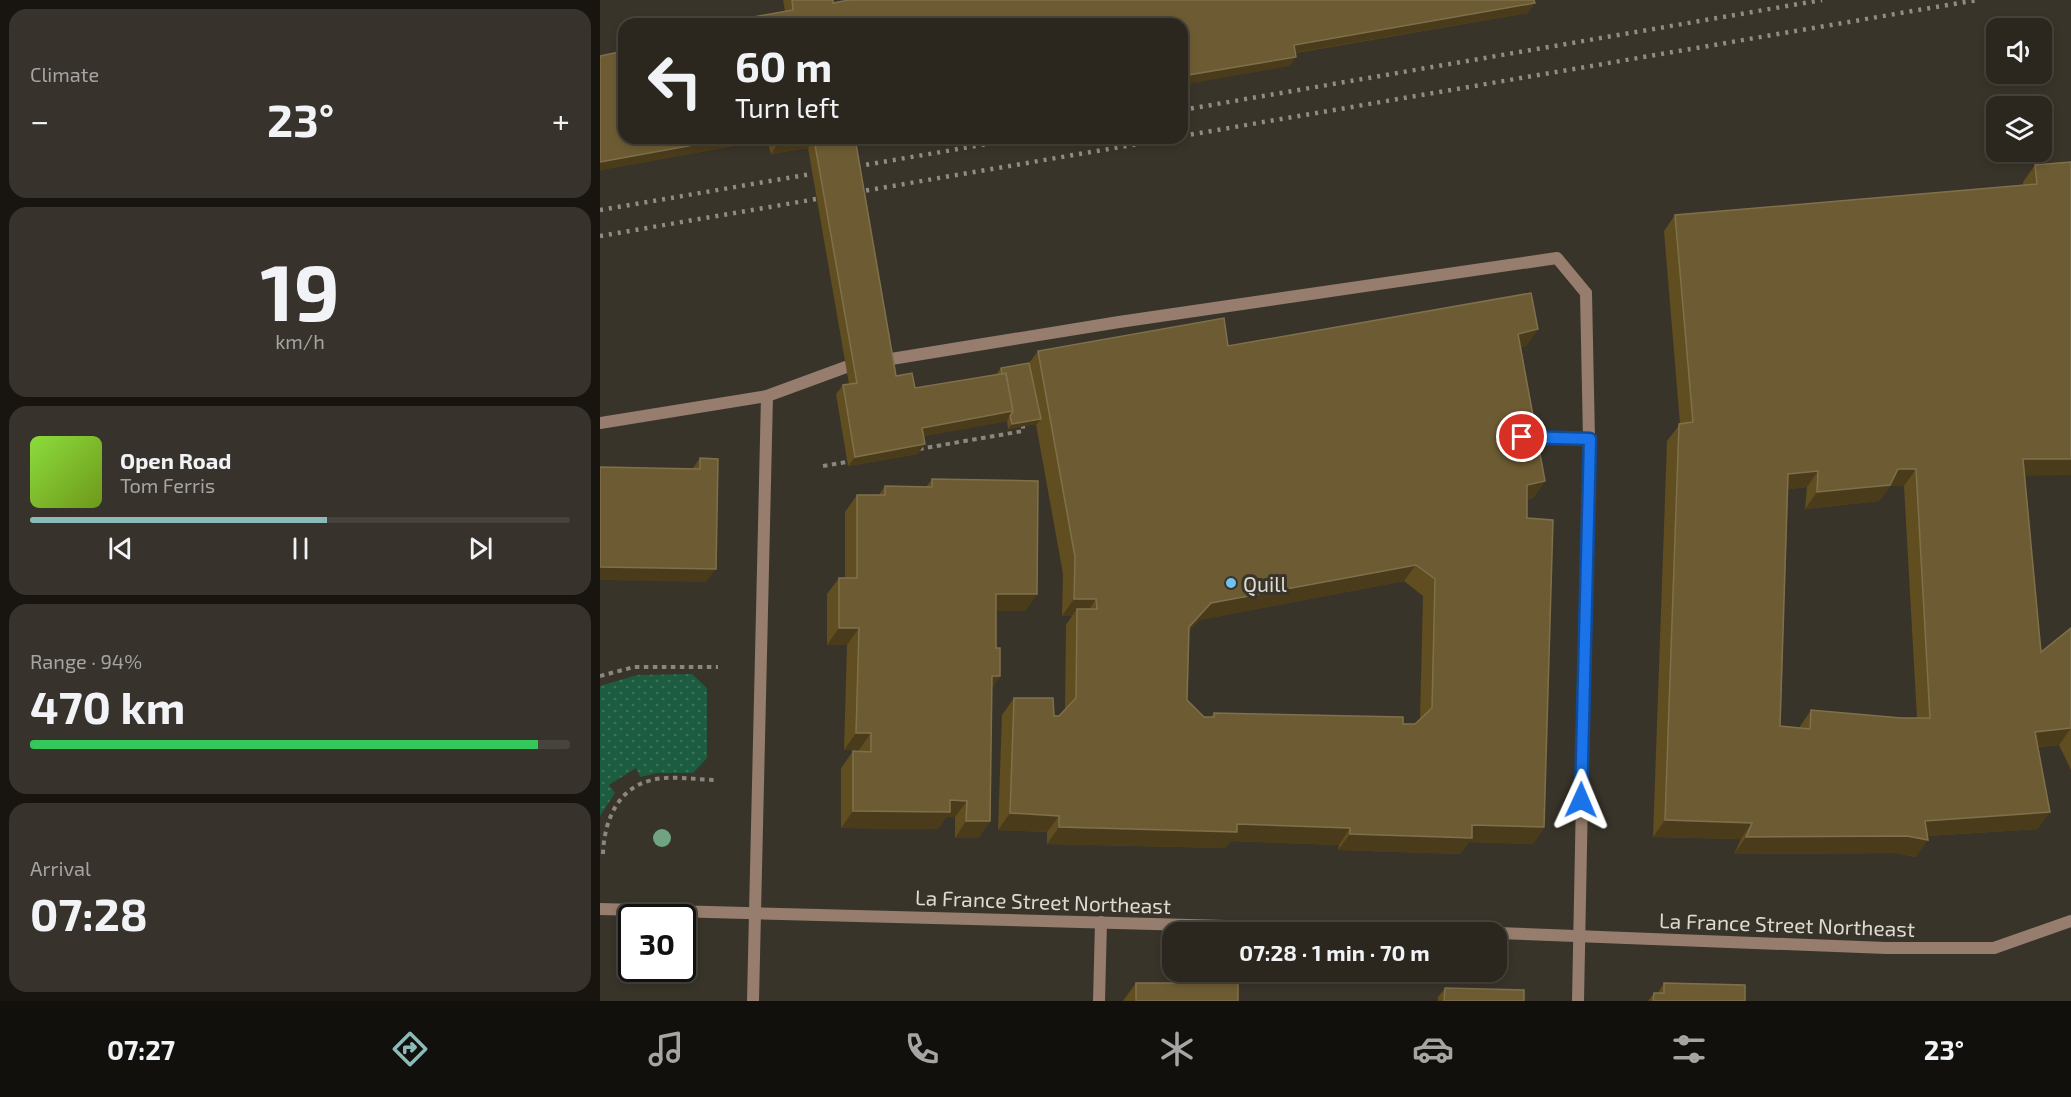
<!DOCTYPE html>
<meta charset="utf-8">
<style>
body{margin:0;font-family:"Exo 2",sans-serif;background:#37332c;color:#f1f3f6;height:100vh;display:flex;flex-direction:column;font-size:22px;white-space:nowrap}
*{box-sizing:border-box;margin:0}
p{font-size:20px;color:#a6a5a4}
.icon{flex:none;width:33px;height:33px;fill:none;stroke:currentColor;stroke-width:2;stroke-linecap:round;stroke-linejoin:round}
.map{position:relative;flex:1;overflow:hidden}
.drawer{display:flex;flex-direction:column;gap:9px;padding:9px;background:#181511;width:600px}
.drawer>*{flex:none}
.banner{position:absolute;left:18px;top:18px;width:570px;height:126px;border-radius:18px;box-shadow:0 3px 9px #0003,0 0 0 2px #47443d;background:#2b271f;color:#f1f3f6;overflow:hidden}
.tools{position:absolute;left:1386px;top:18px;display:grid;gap:12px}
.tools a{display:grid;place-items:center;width:66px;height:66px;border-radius:12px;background:#2b271f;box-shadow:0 3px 9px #0003,0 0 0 2px #47443d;font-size:30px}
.speed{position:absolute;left:18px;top:904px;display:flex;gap:12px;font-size:30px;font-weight:700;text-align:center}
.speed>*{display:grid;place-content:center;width:78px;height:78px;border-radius:50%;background:#2b271f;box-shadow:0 3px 9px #0003,0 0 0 2px #47443d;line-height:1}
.speed .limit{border:3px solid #111;border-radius:9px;background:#fff;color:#111}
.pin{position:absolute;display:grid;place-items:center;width:51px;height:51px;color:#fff;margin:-26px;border:3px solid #fff;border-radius:50%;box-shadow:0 2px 6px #0007}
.me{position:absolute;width:66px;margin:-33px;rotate:1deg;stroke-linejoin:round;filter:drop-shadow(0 0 4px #0008)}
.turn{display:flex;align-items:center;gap:21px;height:126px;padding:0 18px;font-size:27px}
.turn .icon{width:78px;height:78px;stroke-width:2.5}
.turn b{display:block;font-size:42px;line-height:51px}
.big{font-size:45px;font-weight:700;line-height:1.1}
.drawer .widget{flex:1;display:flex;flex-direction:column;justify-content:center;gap:9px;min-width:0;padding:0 21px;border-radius:18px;background:#37332c}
.drawer .dial{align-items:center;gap:0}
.dial b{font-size:78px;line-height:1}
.song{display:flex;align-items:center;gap:18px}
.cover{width:72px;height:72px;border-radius:9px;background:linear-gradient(135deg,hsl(90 70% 55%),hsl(80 70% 35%))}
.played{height:6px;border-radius:3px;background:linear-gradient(90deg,#8bbbb9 55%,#47443d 55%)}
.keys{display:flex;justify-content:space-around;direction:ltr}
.heat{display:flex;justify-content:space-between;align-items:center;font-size:33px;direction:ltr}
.charge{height:9px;border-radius:4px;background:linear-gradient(90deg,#34c759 94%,#47443d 0)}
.trip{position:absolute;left:562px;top:922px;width:345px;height:60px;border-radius:18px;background:#2b271f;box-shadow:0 3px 9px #0003,0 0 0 2px #47443d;font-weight:700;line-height:60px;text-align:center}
.menu{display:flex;height:96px;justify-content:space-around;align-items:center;background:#11100c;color:#a6a5a4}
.menu .icon{width:42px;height:42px}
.menu .selected{color:#8bbbb9}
.menu b{font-size:27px;color:#f1f3f6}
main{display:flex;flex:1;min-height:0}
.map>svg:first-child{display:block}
.grass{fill:url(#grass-dots)}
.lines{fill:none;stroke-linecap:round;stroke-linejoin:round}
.path{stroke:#8b877e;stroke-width:4;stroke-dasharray:4.5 4.5;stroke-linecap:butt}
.service{stroke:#967d6d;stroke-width:12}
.minor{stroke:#967d6d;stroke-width:12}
.rail{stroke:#918d84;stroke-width:4.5;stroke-dasharray:3 6;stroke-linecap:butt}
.tree{fill:#6fa382}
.wall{fill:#604d20;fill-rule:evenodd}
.shaded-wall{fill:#4a3c1b}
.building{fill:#6d5c33;stroke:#7f704c;stroke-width:1.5;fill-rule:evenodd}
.route-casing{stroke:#114b97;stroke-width:15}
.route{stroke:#1a73e8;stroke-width:10}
.poi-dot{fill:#71c1f5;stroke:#393429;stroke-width:2}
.labels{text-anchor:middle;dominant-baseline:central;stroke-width:6;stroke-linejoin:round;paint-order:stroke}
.poi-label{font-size:21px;fill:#dedbd4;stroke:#393429;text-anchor:start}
.street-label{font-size:21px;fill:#dedbd4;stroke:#393429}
</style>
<main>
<section class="drawer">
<div class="widget"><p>Climate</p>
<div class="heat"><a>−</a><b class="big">23°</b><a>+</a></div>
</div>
<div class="widget dial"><b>19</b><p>km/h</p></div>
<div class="widget">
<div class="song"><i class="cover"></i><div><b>Open Road</b><p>Tom Ferris</p></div></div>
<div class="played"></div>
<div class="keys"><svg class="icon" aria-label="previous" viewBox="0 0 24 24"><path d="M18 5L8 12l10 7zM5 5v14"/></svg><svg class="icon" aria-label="pause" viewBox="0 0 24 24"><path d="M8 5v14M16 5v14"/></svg><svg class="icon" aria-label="next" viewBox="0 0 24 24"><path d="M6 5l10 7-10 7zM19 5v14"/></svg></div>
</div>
<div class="widget"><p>Range · 94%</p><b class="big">470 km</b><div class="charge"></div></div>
<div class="widget"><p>Arrival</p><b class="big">07:28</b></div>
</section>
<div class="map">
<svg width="1471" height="1001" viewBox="0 0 1471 1001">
<defs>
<pattern id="grass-dots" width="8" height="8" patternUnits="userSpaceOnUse" patternTransform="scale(1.5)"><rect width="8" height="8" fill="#1c5c40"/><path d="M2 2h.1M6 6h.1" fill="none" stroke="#3d735b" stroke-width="1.8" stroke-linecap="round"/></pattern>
</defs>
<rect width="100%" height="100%" fill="#393429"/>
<path class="grass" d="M92,674L107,688V758L93,773H57L40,777L36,768L9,785L15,793L0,816V686L37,675Z"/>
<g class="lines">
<g class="path">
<path d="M319,449L423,431V426"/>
<path d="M223,466L247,462"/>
<path d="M0,676L34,667H118"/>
<path d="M3,854C4,822 17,788 52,780C72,775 97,780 117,780"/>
</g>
<g class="service">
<path d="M285,360L519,322L957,258L986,293"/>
<path d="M0,423L167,396L246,367"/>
<path d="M922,437L989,439"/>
<path d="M155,913L167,396"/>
<path d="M499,1001L501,922"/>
</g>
<g class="minor">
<path d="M0,909L885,933"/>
<path d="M897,933L1286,948H1394L1471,921"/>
<path d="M153,1001L155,913"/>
<path d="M978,1001L989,439L986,293"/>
</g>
<g class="rail">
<path d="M582,110L1222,0"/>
<path d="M582,136L1377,0"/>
<path d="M0,210L423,138"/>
<path d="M0,236L573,138"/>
</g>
</g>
<circle class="tree" cx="62" cy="838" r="9"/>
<g class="wall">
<path d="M183,0H233V3L928,13L696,53L690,66L582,24H148L153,17L185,11Z"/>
<path d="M0,56L24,138H269L255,140L296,376L315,388L398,374L397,373L401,368L429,363L438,351L628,346L938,329L926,346L921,347L945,481L933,498L927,499V518L944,827L933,844L869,842L860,854L738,850L739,845L631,841L625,848L447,844V832L398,830L402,715L414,698L454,716H459L465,710L466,625L472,616H462L463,574L436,424L408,429L407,421L323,436L318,454L248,466L236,394L243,385L249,384L208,148L171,154L167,140L0,170ZM804,581L823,596L820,719L815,724L614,713L611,717H604L587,700L589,631L599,620Z"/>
<path d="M1471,162L1425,476L1441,652L1471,628V770L1459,745L1438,747V829L1327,836L1316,857L1295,853L1134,854L1141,839L1053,837L1067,441L1080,424L1064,231L1075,215L1423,185V182L1435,165ZM1290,486H1304L1317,718H1301L1211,710L1199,728L1180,726L1188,489L1207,487L1205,509L1279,501Z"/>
<path d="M100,458L106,582L93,468Z"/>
<path d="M332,479L437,594L425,611H396V648L400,676L392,688L379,838H355V817H346L338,829L241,828V768L253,751H259V750H244L247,645H227V594L239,578H245V512L257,495H279L285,486L326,487Z"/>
<path d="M536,983L638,1001H523Z"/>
<path d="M1064,983L1145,1001H1048L1054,993H1058Z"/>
<path d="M845,988L924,1001H838V997Z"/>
</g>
<g class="shaded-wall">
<path d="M935,3L928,13L687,54L694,45Z"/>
<path d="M696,57L690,66L582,85V76Z"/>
<path d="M132,138H169L167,140L0,170V162Z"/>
<path d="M250,138H269L247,142Z"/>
<path d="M214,139L208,148L171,154L177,145Z"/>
<path d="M938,329L926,346L907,350L918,334Z"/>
<path d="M413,411L407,421L315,438L322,428Z"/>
<path d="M441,419L437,424L408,429L412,424Z"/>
<path d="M325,444L318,454L248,466L255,457Z"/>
<path d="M1423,459H1471V475L1412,476Z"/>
<path d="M1298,469H1316L1304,486H1290L1279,501L1205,509L1217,492Z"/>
<path d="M1218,471L1207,487L1177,491L1188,474Z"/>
<path d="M945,481L933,498L916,501L927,485Z"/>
<path d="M816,565L804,581L599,620L578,643L589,627L611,603Z"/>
<path d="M0,567L116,569L106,582L0,580Z"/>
<path d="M396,594H437L425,611H384Z"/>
<path d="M474,599H496L485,616L477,609L472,616H462Z"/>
<path d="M239,628H259L247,645H227Z"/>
<path d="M392,676H400L389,693Z"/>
<path d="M1471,728L1459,745L1423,748L1435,732Z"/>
<path d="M256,733H271L259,750H244Z"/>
<path d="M350,800L367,801L355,817H346L338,829L241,828L253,811Z"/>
<path d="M1450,812L1438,829L1313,837L1325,821Z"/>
<path d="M410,813L459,816L447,832L398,830Z"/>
<path d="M1065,820L1152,823L1141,839L1053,837Z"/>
<path d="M366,821H390L379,838H355Z"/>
<path d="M637,824L750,828L739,845L631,841L625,848L447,844L459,827Z"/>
<path d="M872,825L944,827L933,844L869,842L860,854L738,850L750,834Z"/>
<path d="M1307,836L1328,840L1316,857L1295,853L1134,854L1146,837Z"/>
</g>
<g class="building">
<path d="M192,0H233V3L249,0H934L935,3L694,45L696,57L582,76V24H155L153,17L193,10Z"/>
<path d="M24,51V138H132L0,162V56Z"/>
<path d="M176,138H255L296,376L312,373L315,388L406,373L413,411L322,428L325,444L255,457L243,385L257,383L214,139L177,145Z"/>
<path d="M1471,162V459H1423L1441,652L1471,628V728L1435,732L1450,812L1325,821L1328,840L1307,836L1146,837L1152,823L1065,820L1079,424L1093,422L1075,215L1437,184L1435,165ZM1298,469H1316L1330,718H1301L1211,710L1210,729L1180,726L1188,474L1218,471L1217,492L1290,485Z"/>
<path d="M931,293L938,329L918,334L945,481L927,485V518L953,520L944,827L872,825V838L750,834V828L637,824V832L459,827V816L410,813L414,698H453L454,716H459L476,698L477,609H497L496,599H474L475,557L438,351L624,318L628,346ZM816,565L835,579L832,708L815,724H803V717L614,713V717H604L587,700L589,627L611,603Z"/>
<path d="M429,363L441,419L412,424L410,416L413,411L406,373L402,374L401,368Z"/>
<path d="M100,458L118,459L116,569L0,567V467L100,469Z"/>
<path d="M332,479L438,481L437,594H396V648H400V676H392L390,821H366L367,801L350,800V812L253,811V751L271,752V733H256L259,628H239V578H257V495H285V486L332,487Z"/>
<rect x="536" y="983" width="102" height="18"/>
<path d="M1064,983L1145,985V1001H1053L1054,993H1064Z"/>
<path d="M845,988L924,990V1001H844Z"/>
</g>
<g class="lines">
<g class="route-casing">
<path id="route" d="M922,437L990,439L981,800"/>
</g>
<use href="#route" class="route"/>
</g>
<circle class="poi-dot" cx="631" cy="583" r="6"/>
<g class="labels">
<g class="poi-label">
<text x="643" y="583">Quill</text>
</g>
<g class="street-label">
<text transform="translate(443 901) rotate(2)">La France Street Northeast</text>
<text transform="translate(1187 924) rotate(2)">La France Street Northeast</text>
</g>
</g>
</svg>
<div class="tools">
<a><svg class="icon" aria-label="sound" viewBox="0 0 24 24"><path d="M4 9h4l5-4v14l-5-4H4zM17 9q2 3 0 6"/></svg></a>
<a><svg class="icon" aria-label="layers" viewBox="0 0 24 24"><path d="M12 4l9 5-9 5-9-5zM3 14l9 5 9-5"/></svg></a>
</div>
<div class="speed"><div class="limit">30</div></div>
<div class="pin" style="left:922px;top:437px;background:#d93025"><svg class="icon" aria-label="arrive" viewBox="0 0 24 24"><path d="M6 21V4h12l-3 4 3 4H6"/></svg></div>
<svg class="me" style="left:981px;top:800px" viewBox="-20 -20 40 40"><path d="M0-17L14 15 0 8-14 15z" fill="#1a73e8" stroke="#fff" stroke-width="4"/></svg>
<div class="trip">07:28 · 1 min · 70 m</div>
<div class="banner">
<div class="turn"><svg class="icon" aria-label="left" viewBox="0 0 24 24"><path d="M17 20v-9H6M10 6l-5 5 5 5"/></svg><div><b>60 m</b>Turn left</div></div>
</div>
</div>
</main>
<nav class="menu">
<b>07:27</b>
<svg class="icon selected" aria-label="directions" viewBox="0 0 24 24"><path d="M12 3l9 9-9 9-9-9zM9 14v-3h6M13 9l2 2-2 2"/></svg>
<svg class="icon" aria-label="music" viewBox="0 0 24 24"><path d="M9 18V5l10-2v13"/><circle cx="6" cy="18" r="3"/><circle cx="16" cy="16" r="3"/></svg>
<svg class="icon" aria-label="phone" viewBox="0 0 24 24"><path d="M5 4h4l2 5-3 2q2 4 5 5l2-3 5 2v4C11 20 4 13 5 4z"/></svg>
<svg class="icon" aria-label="climate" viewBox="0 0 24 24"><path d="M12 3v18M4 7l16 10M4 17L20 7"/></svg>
<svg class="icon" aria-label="car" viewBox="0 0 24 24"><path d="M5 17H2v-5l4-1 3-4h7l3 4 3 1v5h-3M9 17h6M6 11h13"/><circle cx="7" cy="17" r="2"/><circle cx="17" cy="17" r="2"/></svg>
<svg class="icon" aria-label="filters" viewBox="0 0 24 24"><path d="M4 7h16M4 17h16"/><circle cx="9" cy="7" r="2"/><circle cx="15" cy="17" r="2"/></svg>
<b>23°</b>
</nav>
